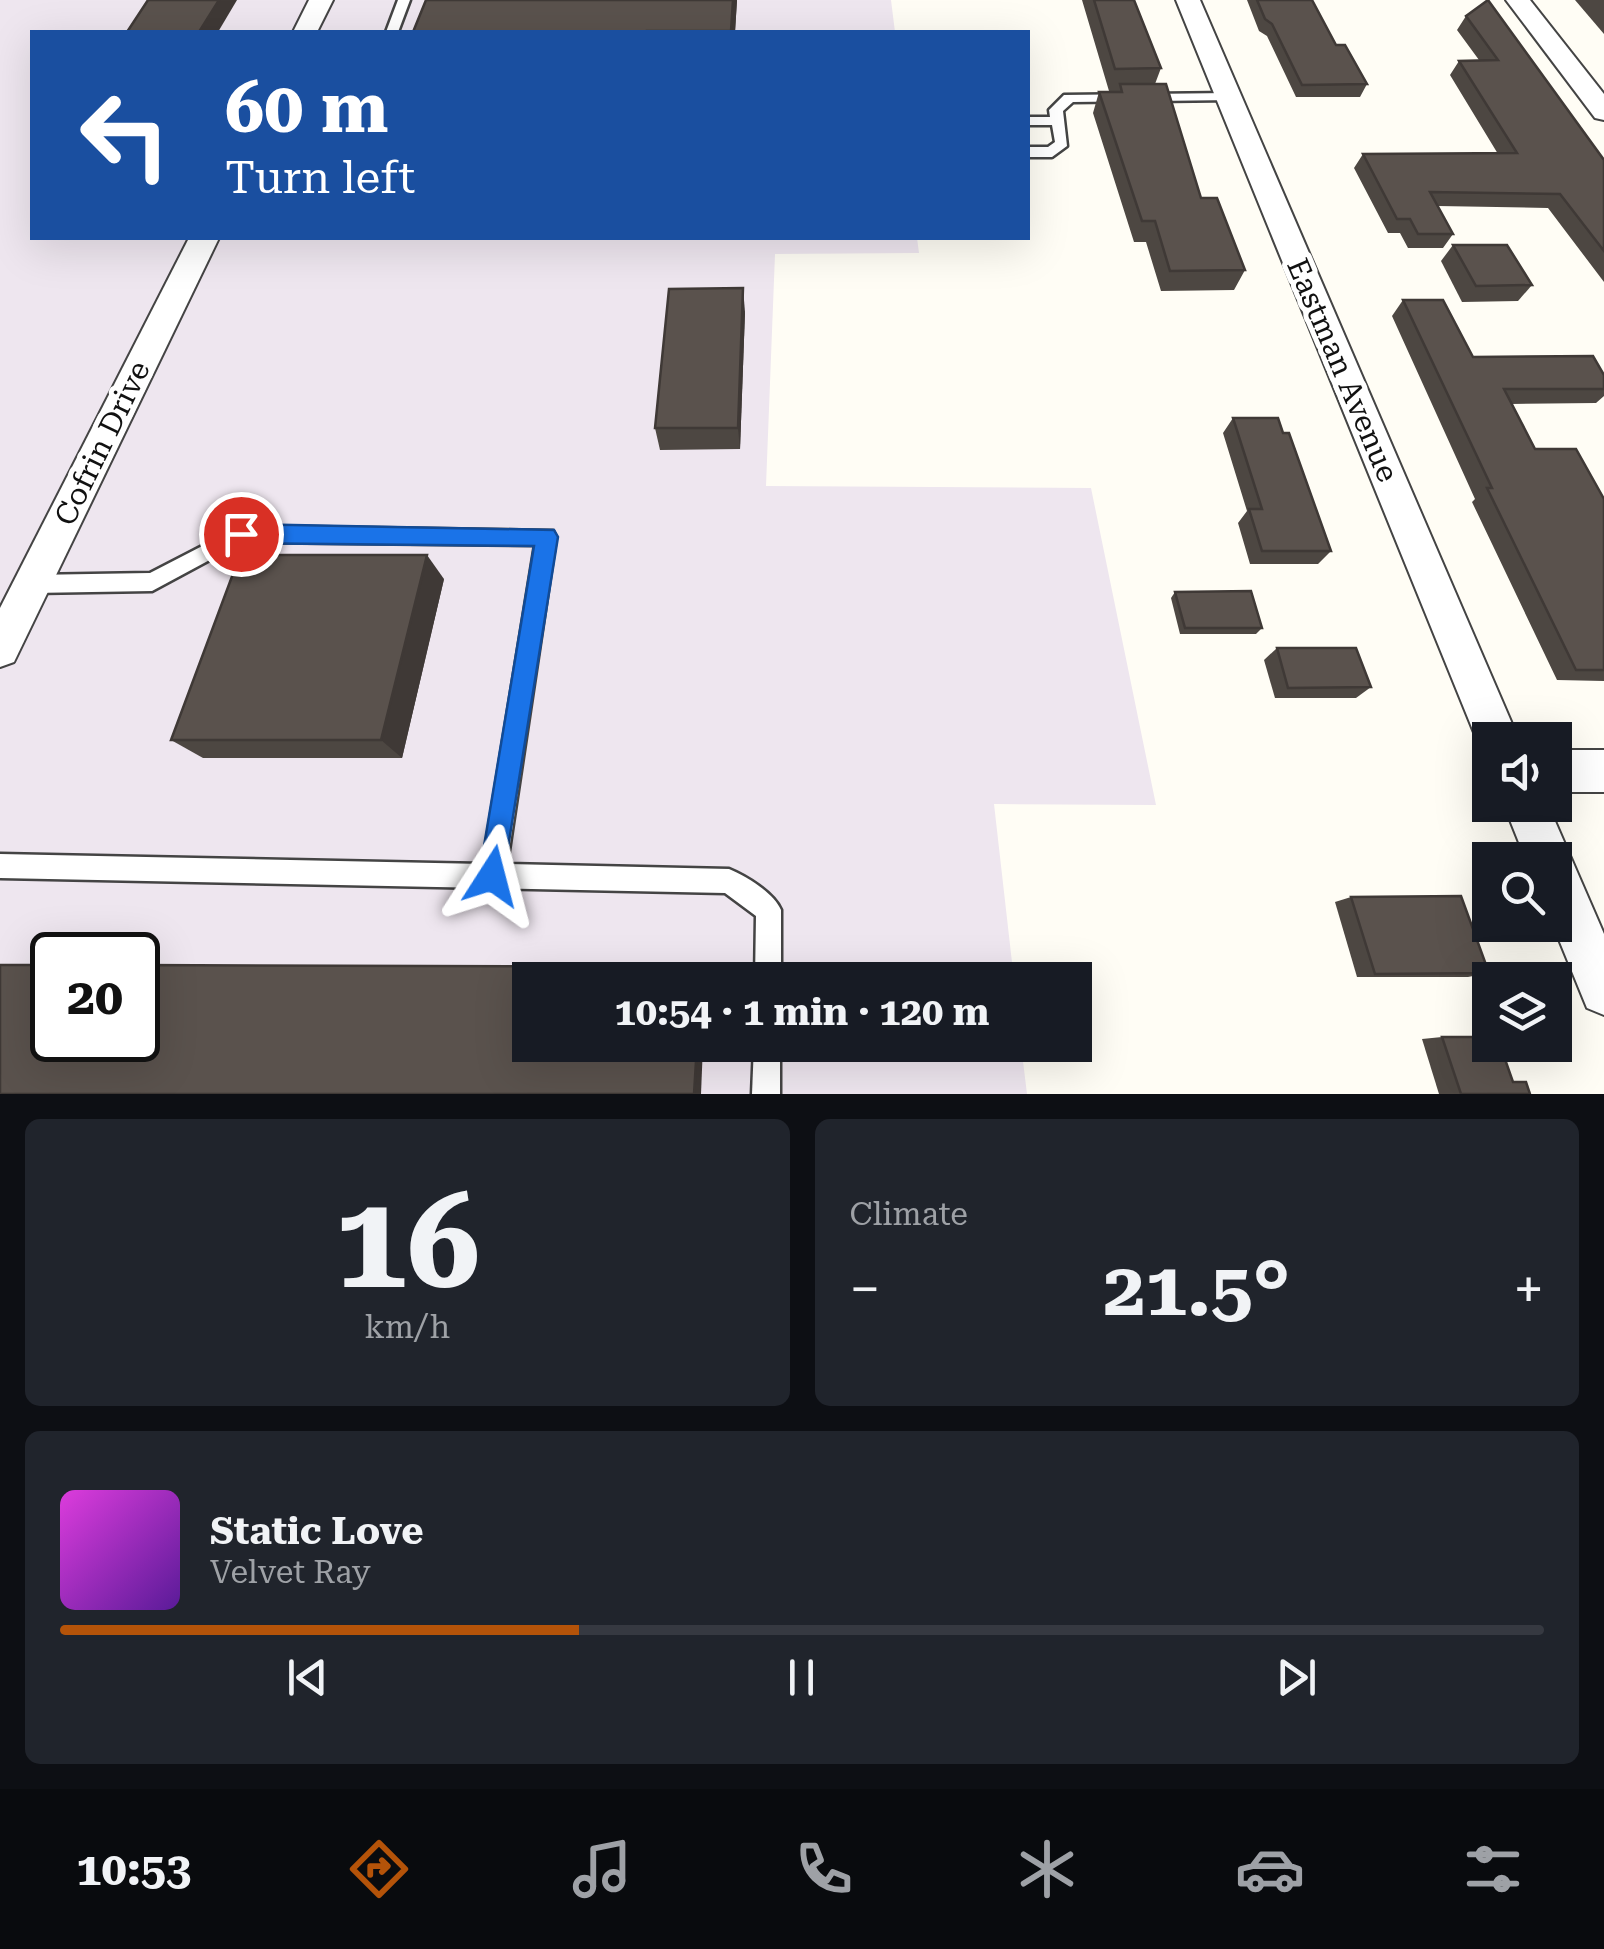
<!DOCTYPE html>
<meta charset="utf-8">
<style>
body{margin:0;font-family:"Roboto Serif",serif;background:#20242c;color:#f1f3f6;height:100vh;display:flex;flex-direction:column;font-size:38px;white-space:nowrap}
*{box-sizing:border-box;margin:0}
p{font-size:32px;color:#9ea1a6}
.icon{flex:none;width:55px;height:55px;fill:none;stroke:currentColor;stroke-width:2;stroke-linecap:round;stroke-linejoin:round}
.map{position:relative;height:1094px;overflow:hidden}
.panel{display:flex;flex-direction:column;gap:25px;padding:25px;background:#0d0f14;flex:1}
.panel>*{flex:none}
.guide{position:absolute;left:30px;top:30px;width:1000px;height:210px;border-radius:0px;box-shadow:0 10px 40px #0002;background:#1a4fa0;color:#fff;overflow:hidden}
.controls{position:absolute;left:1472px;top:722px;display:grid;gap:20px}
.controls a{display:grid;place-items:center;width:100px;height:100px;border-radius:0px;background:#171b24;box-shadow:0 10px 40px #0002;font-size:50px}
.speed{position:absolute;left:30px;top:932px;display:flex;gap:20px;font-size:50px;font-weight:700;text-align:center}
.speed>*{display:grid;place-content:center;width:130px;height:130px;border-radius:50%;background:#171b24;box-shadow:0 10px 40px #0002;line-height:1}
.speed .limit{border:5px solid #111;border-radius:15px;background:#fff;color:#111}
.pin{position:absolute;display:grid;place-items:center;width:85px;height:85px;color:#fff;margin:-42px;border:5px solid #fff;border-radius:50%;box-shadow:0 2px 10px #0007}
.me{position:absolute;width:110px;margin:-55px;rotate:9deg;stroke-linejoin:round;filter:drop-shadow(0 0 8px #0008)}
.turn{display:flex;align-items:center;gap:35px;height:210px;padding:0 30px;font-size:45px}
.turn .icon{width:130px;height:130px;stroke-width:2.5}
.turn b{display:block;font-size:70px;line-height:85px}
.big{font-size:75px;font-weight:700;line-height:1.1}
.panel .tile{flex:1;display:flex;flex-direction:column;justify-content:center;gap:15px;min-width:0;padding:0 35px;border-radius:15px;background:#20242c}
.panel .dial{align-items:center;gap:0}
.dial b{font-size:130px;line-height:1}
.song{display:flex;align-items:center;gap:30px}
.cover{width:120px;height:120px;border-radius:15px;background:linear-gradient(135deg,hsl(300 70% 55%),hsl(270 70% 35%))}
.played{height:10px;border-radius:5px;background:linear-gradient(90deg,#b45309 35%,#363941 35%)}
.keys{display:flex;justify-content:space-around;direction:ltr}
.heat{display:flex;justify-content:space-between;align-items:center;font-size:55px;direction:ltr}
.panel .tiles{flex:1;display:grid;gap:25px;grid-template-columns:1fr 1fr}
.tile:last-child{grid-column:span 2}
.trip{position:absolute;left:512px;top:962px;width:580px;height:100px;border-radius:0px;background:#171b24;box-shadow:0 10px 40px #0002;font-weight:700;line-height:100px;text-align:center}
.dock{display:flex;height:160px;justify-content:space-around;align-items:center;background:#090b0e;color:#9ea1a6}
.dock .icon{width:70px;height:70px}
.dock .on{color:#b45309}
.dock b{font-size:45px;color:#f1f3f6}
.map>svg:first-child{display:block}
.industrial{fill:#eee6ef;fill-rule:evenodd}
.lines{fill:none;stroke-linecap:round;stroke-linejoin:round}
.lane-casing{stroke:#444;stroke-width:5}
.street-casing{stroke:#444;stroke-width:4}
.lane{fill:#fff;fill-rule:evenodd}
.street{fill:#fff;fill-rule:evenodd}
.wall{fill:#4d4742}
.shaded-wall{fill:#3f3936}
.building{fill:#5a524d;stroke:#3f3936;stroke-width:2.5}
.route{fill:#1a73e8;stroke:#114b97;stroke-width:2.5}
.labels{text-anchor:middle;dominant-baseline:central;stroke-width:10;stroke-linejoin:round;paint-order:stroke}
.street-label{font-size:30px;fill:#111;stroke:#fff}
</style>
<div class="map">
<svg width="1604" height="1094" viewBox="0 0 1604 1094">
<rect width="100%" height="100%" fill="#fffdf5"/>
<path class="industrial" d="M0,0H891L895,32H32V238H917L919,253L775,254L766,486L1091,488L1156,805L994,804L1014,980H530V1045H1021L1027,1094H0ZM52,955H138V1040H52Z"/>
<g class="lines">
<g class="lane-casing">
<g id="lane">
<path d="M398,0H410L398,32H386Z"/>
<path d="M1229,93L1236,97L1234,100L1073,102L1063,111L1067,146L1052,157H1028V147H1048L1055,142L1052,125H1028V117H1050L1049,110L1064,95Z"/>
<path d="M241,526L553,531L556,537L507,864L729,869C746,876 774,893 781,910V980H755L756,916L725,893L0,878V854L483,864L535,545L243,542L152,591L32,593L25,590L22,584L25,578L32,575L150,573Z"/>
<path d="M754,1045H780V1094H752Z"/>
</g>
</g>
<g class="street-casing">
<g id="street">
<path d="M309,0H333L317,32H293Z"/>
<path d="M1176,0H1200L1519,740H1490V757L1483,754L1477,740Z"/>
<path d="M1506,0H1530L1604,94V120L1595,118Z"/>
<path d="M189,238H219L14,662L0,667V608Z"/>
<rect x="1555" y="750" width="49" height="42"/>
<path d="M1504,805H1548L1604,934V1015L1587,1008L1553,925L1555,860H1526Z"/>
</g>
</g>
<use href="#lane" class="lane"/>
<use href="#street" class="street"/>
</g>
<g class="wall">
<path d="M737,0L735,32H413Z"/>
<path d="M1082,0H1134L1161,68L1155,84L1201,198L1245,270L1234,290L1161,291L1146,242H1134L1093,113L1099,92H1117L1118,91H1109Z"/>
<path d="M1247,0H1312L1336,45L1367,84L1360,97H1296L1267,36L1259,31Z"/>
<path d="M1575,0H1604V34Z"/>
<path d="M1466,16L1604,160V282L1548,208L1438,206L1453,234L1443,248H1408L1400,233H1388L1354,168L1363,154H1498L1450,75L1459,61L1479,60L1457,30Z"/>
<path d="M1453,245L1532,285L1518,301L1462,302L1441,261Z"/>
<path d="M1403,300L1473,357L1604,375V396L1596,403L1511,404L1535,449L1604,499V681L1557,680L1472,502L1475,499L1392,316Z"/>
<path d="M745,312L740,449L660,450L655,428Z"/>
<path d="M1233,418L1331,551L1318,564H1250L1238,523L1247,511L1223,433Z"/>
<path d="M444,579L402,758H203L171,740Z"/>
<path d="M1175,592L1262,628L1256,634H1180L1171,598Z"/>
<path d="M1277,648L1371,687L1356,698H1275L1264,660Z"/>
<path d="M1351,897L1489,973L1468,977H1357L1335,902Z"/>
<path d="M1442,1037L1513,1082L1530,1094H1439L1422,1039Z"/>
</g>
<g class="shaded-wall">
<path d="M219,0H237L218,32H199Z"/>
<path d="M733,0H737L735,32H731Z"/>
<path d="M743,288L745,312L740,449L738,428Z"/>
<path d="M427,555L444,579L402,758L381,740Z"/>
<path d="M701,967L707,973V980H700Z"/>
<path d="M697,1045H703L701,1094H694Z"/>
</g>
<g class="building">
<path d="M148,0H219L199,32H127Z"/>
<path d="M426,0H733L731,31H647V32H413Z"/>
<path d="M1094,0H1134L1161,68L1115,69Z"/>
<path d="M1257,0H1312L1336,45H1345L1367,84L1302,85L1272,24L1265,19Z"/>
<path d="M1488,0L1604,160V251L1560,194L1430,192L1453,234H1418L1410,219H1397L1363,154L1517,153L1459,61L1498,60L1466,16Z"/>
<path d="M1120,84H1166L1201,198H1217L1245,270L1170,271L1155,221H1142L1099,92H1122Z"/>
<path d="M1453,245H1507L1532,285L1476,286Z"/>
<path d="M743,288L738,428H655L669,289Z"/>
<path d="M1403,300H1443L1473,357L1593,356L1604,375V389H1504L1535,449H1576L1604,499V670H1576L1487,488H1492Z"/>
<path d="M1233,418H1278L1283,433H1289L1331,551H1262L1249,509H1262Z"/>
<path d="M240,555H427L381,740H171Z"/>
<path d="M1251,591L1262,628H1185L1175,592Z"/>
<path d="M1277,648H1356L1371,687L1288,688Z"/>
<path d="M1461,896L1489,973L1375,974L1351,897Z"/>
<path d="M0,965H52V1040H138V965L701,967L700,980H530V1045H697L694,1094H0Z"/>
<path d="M1442,1037H1490V1045H1500L1513,1082H1526L1530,1094H1461Z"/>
</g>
<path class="route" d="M241,524L554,530L558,537L502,885L492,889L483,885L479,876L534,546L241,543L229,534Z"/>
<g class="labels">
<g class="street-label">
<text transform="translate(1343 370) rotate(67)">Eastman Avenue</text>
<text transform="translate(102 443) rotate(-64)">Cofrin Drive</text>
</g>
</g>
</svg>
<div class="controls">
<a><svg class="icon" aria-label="sound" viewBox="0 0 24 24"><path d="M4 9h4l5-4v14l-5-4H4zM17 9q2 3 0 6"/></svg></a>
<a><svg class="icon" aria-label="search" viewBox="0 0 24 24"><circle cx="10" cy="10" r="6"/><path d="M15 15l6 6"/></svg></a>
<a><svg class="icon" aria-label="layers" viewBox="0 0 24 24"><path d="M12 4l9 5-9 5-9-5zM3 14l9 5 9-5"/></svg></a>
</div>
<div class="speed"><div class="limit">20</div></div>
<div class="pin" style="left:241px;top:534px;background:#d93025"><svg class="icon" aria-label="arrive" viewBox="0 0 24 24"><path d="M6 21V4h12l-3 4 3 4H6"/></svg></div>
<svg class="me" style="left:492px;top:876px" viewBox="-20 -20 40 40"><path d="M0-17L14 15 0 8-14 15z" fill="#1a73e8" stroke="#fff" stroke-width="4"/></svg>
<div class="trip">10:54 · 1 min · 120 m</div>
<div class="guide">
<div class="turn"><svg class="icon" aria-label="left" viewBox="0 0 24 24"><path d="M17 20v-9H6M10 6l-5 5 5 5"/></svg><div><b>60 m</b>Turn left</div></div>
</div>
</div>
<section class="panel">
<div class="tiles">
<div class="tile dial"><b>16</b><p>km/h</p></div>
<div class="tile"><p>Climate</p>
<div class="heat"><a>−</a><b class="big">21.5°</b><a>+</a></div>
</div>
<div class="tile">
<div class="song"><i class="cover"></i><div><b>Static Love</b><p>Velvet Ray</p></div></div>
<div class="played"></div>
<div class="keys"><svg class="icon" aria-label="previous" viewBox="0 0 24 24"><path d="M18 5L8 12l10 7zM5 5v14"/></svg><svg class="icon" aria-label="pause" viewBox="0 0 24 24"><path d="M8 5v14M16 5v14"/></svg><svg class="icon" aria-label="next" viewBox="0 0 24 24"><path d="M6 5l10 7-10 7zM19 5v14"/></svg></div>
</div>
</div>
</section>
<nav class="dock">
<b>10:53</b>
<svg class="icon on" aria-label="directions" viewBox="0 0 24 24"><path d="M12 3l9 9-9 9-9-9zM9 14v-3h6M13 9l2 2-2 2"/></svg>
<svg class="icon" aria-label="music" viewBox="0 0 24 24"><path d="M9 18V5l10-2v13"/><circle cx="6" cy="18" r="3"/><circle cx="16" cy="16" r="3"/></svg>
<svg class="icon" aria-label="phone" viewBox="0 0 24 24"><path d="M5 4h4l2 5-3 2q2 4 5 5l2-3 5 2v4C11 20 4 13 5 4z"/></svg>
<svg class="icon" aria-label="climate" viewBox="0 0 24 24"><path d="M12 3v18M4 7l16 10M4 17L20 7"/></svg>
<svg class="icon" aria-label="car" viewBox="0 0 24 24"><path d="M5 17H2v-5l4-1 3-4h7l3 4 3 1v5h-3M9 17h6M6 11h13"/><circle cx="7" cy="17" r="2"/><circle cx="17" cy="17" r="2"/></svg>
<svg class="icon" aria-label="filters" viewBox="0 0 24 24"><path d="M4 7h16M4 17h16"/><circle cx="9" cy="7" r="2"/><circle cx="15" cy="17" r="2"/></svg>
</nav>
